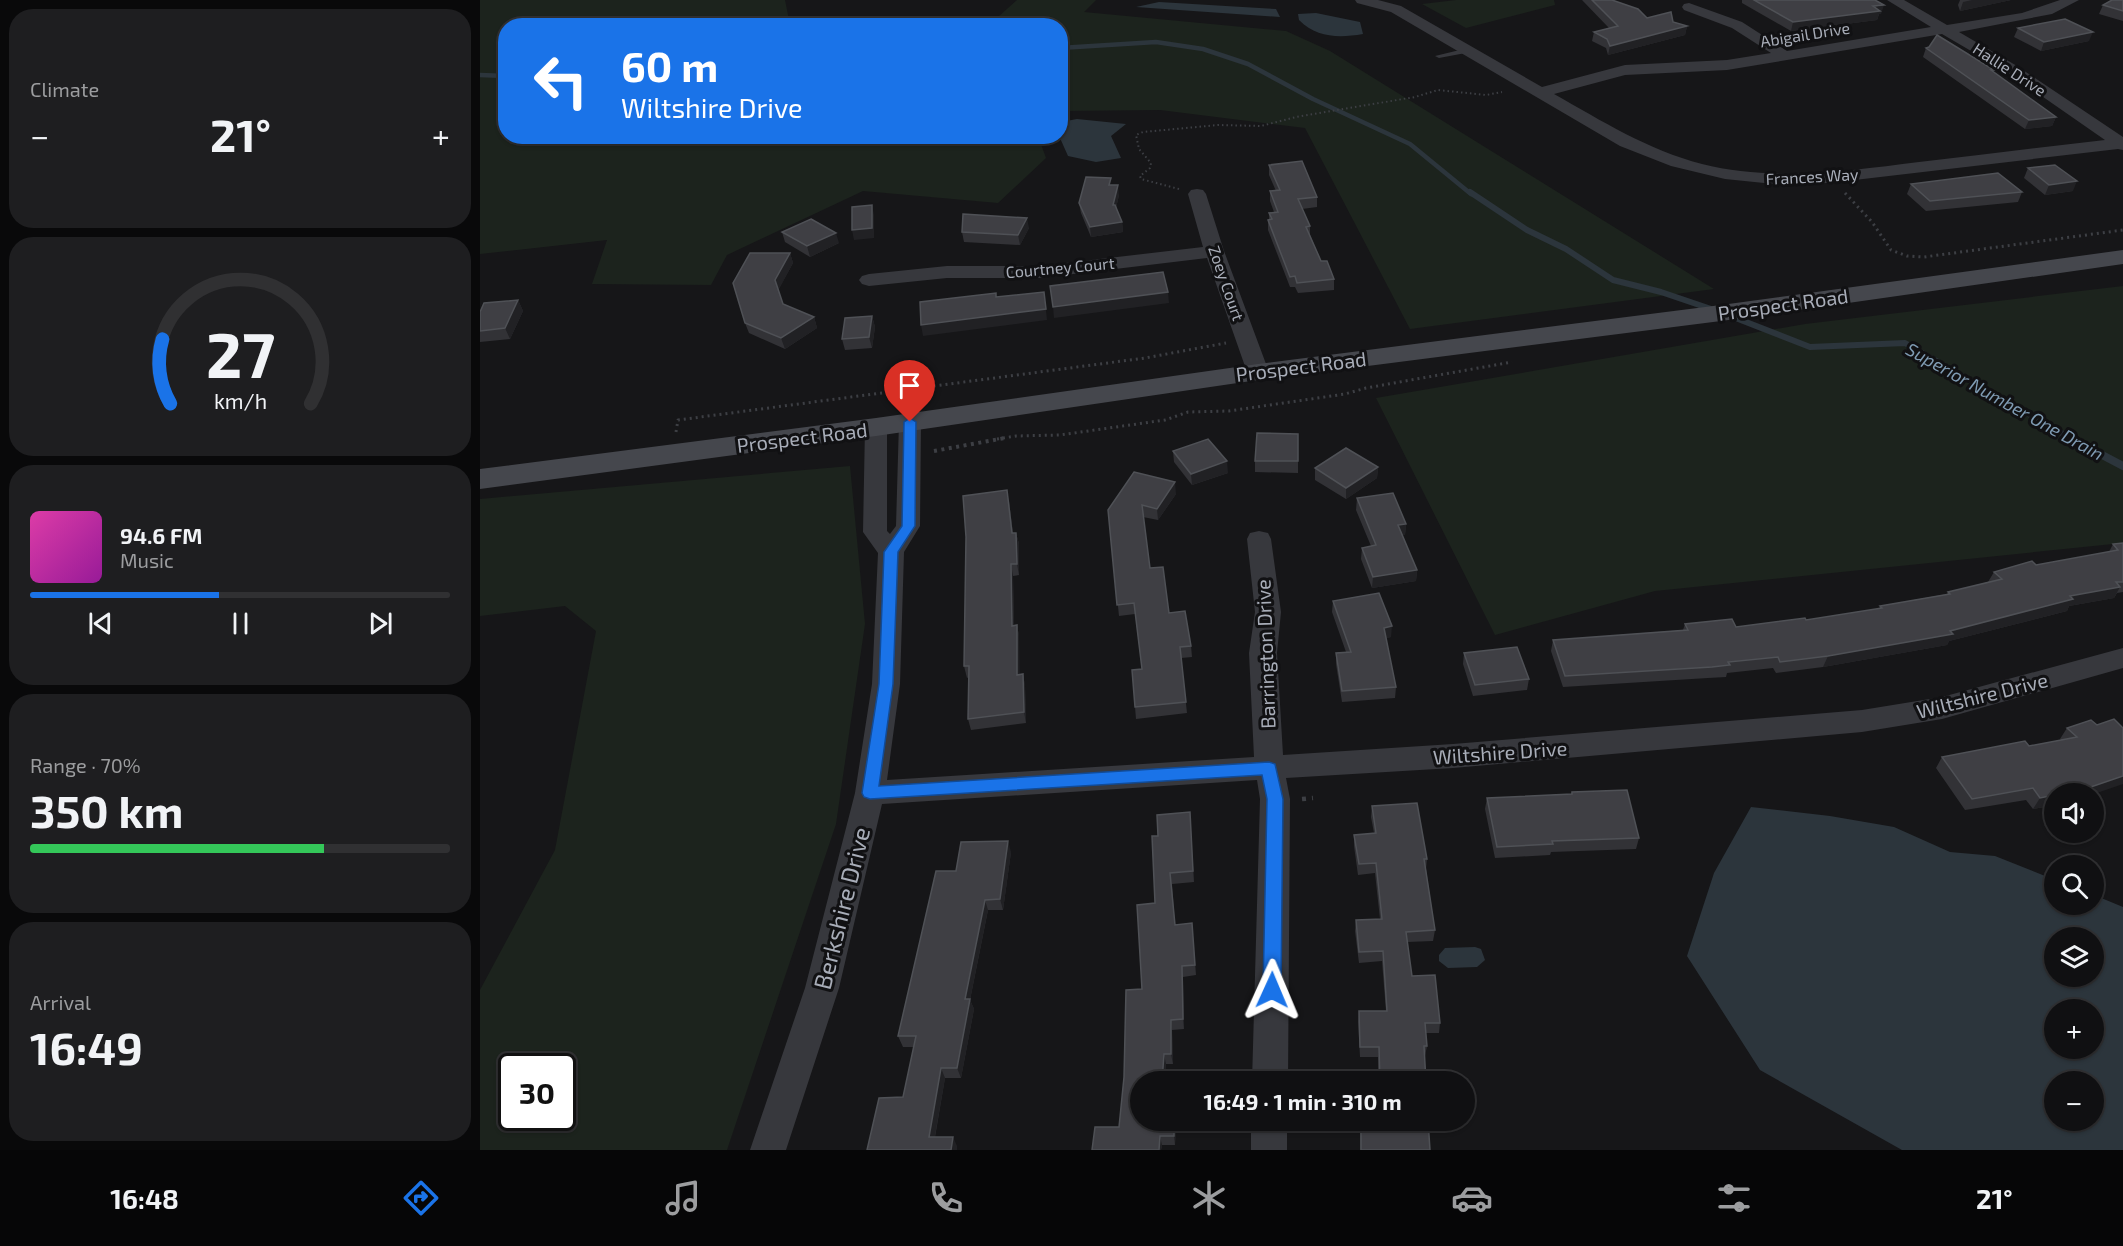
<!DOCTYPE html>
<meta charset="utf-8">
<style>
body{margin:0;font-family:"Exo 2",sans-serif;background:#1e1e20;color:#f1f3f6;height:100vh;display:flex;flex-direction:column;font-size:22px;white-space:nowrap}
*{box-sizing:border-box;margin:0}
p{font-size:20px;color:#9c9d9f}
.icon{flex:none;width:33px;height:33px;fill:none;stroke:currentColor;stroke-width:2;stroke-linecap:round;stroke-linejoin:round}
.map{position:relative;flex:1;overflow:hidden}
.panel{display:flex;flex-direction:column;gap:9px;padding:9px;background:#09090a;width:480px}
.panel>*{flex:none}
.banner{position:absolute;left:18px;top:18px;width:570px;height:126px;border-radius:24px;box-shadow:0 2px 4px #0004,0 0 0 2px #303032;background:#1a73e8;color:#fff;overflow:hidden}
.tools{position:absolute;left:1564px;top:783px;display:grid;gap:12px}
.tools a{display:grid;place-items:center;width:60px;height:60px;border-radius:50%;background:#101012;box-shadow:0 2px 4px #0004,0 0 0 2px #303032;font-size:30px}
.speed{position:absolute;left:18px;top:1053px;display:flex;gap:12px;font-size:30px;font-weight:700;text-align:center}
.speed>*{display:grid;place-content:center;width:78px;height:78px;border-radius:50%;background:#101012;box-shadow:0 2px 4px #0004,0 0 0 2px #303032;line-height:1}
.speed .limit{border:3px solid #111;border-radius:9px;background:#fff;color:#111}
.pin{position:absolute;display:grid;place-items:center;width:51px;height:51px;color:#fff;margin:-62px -26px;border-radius:50% 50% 50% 0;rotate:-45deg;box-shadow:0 0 6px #0007}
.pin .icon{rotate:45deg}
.me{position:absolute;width:66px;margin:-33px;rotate:1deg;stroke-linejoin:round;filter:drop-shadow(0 0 4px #0008)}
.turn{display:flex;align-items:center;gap:21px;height:126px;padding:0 24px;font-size:27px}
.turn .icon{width:78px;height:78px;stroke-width:2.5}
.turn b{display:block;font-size:42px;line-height:51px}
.big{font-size:45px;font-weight:700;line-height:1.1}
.panel .tile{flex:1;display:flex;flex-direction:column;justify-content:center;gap:9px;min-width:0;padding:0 21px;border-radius:24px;background:#1e1e20}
.panel .dial{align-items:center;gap:0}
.dial svg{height:156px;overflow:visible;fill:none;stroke:#303032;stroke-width:7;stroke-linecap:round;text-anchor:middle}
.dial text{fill:#f1f3f6;stroke:none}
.song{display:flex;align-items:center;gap:18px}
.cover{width:72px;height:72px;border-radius:9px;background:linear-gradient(135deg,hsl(320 70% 55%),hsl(300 70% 35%))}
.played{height:6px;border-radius:3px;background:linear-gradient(90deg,#1a73e8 45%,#303032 45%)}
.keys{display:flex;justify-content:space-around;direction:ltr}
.heat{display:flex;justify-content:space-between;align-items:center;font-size:33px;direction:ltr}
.charge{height:9px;border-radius:4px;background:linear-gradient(90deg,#34c759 70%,#303032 0)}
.trip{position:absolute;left:650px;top:1071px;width:345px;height:60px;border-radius:30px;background:#101012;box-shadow:0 2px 4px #0004,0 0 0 2px #303032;font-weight:700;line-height:60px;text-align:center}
.tab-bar{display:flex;height:96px;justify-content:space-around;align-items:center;background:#060607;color:#9c9d9f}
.tab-bar .icon{width:42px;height:42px}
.tab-bar .active{color:#1a73e8}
.tab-bar b{font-size:27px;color:#f1f3f6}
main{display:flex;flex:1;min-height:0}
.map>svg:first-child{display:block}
.green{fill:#1c231d;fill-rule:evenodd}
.water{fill:#2c353c;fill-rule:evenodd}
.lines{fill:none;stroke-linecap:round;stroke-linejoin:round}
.stream-far2{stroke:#2c353c;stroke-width:4.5}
.stream-far1{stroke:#2c353c;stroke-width:6}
.stream{stroke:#2c353c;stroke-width:8}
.path-far3{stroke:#3d3f44;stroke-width:2;stroke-dasharray:1.5 3;stroke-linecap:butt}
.path-far2{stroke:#3d3f44;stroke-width:3;stroke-dasharray:2 4;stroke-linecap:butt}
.path-far1{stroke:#3d3f44;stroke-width:4;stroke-dasharray:3 4.5;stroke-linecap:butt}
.path{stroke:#3d3f44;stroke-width:4.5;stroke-dasharray:4 6;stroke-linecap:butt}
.lane{fill:#37383d;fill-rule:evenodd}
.street{fill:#37383d;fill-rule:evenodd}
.secondary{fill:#45474d;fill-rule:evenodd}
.wall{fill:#323236}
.shaded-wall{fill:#212124}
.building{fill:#3f3f44;stroke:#4f5156;stroke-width:1.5}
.route{fill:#1a73e8;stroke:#114b97;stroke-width:1.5}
.labels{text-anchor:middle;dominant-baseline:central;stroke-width:6;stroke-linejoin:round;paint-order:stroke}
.far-street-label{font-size:16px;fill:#a8adb8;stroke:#111113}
.far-water-label{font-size:18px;font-style:italic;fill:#7f9bb3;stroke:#111113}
.street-label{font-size:20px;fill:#a8adb8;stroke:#111113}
.near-street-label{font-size:24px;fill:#a8adb8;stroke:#111113}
</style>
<main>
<section class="panel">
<div class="tile"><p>Climate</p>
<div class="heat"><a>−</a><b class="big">21°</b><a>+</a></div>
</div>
<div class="tile dial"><svg viewBox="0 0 100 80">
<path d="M14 69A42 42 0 1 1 86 69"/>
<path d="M14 69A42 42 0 0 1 10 36" stroke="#1a73e8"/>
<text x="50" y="56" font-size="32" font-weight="700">27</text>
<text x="50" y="72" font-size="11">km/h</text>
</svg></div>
<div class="tile">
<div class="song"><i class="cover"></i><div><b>94.6 FM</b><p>Music</p></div></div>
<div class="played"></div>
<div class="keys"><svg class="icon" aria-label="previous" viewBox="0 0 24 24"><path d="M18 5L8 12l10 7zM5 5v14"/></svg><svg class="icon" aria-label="pause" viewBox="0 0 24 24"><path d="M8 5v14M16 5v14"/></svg><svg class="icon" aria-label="next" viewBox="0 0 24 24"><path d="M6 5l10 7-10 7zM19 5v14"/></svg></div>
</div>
<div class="tile"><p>Range · 70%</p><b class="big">350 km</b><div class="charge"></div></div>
<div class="tile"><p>Arrival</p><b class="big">16:49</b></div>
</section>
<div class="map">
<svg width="1643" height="1150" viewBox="0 0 1643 1150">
<rect width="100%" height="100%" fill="#161618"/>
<g class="green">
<path d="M0,0H305L310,25L26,26V136H558L566,158L518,203L383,191L247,255L231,285L112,284L127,240L0,254Z"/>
<path d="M537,0H616L604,12L806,31L850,51L1234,289L930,329L825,128L680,110L581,111L580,26L509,25Z"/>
<path d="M976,0H1074L1075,5L986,28L942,4Z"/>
<path d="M1643,286V543L1175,591L1015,635L896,398L1325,324Z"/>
<path d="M370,466L385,624L356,824L247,1150H0V990L75,850L116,631L85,606L0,616V499ZM82,1066V1118H32V1066Z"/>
</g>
<g class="water">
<path d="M679,2L796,9L800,17L656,7Z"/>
<path d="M836,13L880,22L883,34C859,38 837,38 819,20L818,14Z"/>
<path d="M597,119L646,124L631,136L641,158L616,162L588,156L580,138L575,137L580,136L581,122Z"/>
<path d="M1271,807L1350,816L1414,827L1470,852L1515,856L1575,880V904H1614V895L1643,907V1150H1422L1280,1070L1207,956L1234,873ZM1575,938H1614V976H1575ZM1575,1010H1614V1048H1575ZM1575,1082H1614V1120H1575Z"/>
<path d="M995,947L1001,949L1005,960L997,967L968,968L959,961V955L965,948Z"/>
</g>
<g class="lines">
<g class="stream-far2">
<path d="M580,48L676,42L723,49L768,64L833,99L930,144L991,194"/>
<path d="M0,75L26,76"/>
</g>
<g class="stream-far1">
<path d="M990,192L1047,230L1086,249L1133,280L1181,292L1234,310"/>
<path d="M1248,315L1330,347L1425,343L1592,439"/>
</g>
<path class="stream" d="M1590,438L1643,466"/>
<path class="path-far3" d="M699,189L661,179L660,176L670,168L671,163L659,149L656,135L663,132L738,125L781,126L816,117L935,97L958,90L1006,95L1022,92"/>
<g class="path-far2">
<path d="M1365,193L1392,222L1411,250L1427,256L1444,257L1643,230"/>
<path d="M196,432L198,420L665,358L746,343"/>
<path d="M517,439L536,436L580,435L685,420L708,412L749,411L865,394L886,388L1032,362"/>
</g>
<path class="path-far1" d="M454,451L525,438"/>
<path class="path" d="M822,799L833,798"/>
<path class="lane" d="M988,48L992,50L991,52L959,58L955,56Z"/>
<g class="street">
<path d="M875,0H898L921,6L1062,87L1145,65L1247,60L1291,53L1252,28L1204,10L1202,7L1204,4L1209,3L1262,22L1307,51L1451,27L1407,0H1424L1467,25L1542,13L1580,0H1599L1572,14L1479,32L1537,66L1643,137V150L1638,149L1349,183L1294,184L1245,179L1191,166L1140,146L911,12L877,3ZM1462,34L1527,72L1625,140C1563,147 1501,155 1439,162C1367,171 1293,182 1222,164C1168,150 1122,121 1074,94L1145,75L1247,70Z"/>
<path d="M717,189L723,190L726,194L744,251L789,372L786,377L778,378L770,377L767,372L727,258L560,278H467L389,286L382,284L379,280L382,276L389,274L467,266H560L723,247L708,194L711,190Z"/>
<path d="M430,415L438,417L441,422L440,526L424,552L420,684L407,780L774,757L769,653L775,612L767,539L770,533L779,531L788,533L791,539L801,612L797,653L803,755L973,744L1382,710L1462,697L1643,648V668L1462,719L1382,732L973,768L806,778L810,799L808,1082H772L780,799L777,780L402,804L359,988L306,1150H270L325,988L375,793L392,684L398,553L383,532L385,427L388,422L396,420L404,422L407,427V531L410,534L416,526L419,422L422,417Z"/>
<rect x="771" y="1120" width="36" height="30"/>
</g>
<path class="secondary" d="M1643,250V264L1241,321L778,380L396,436L0,489V469L396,418L778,364L1241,305Z"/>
</g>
<g class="wall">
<path d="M1102,0H1132L1167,18L1193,22L1207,26L1205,35L1128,55L1126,48L1112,41L1114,32L1129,28Z"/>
<path d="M1262,0H1395L1401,14H1399L1397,20L1311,31L1262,3Z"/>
<path d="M1480,0H1531L1480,11L1478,5Z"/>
<path d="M1643,0V21L1619,14L1623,5Z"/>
<path d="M1538,28L1609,41L1561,51L1534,37Z"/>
<path d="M1446,48L1514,70L1513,72L1576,117L1572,126L1545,129L1443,57Z"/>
<path d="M789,165L837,197V207L822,209L830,226V235L841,261L854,279V290L818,293L815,287H810L788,230V220L789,219V213L794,212L790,201V191H796L789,175Z"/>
<path d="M1548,168L1593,191L1565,195L1544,178Z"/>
<path d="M1431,184L1542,192L1538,202L1446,211L1427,194Z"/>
<path d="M632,185L639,195L636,208L642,222L643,232L611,237L601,213L599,203Z"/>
<path d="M549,228L540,245L484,242L482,232Z"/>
<path d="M302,232L359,243L330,257L305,242Z"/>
<path d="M310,253L313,263L298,290L303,304L334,317L337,328L305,349L269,333L265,323Z"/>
<path d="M38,300L43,311L30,339L0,342V312Z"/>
<path d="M392,316L395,327L392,348L365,350L362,339Z"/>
<path d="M818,434V473L775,472V461Z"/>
<path d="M693,451L748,473L712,485L694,462Z"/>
<path d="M898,467L897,478L866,499L835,480V468Z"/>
<path d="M696,494L678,520L663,517L670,568L689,613L711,646L712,657L701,658L707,713L656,719L655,707L662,669L655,614L639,616L628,510Z"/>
<path d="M877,498L926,524L925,535H922L937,570L936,581L892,588L881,559L882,548L891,546L876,510Z"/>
<path d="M529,501L533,533H536L539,544V575L533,576L534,625H537L539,636V675L543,674L545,686L546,723L491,730L488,719L489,677L487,678L484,666L486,537Z"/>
<path d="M1643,543V592L1637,593L1634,598L1589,606L1587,611L1469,641L1467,645L1343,667L1296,673L1293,668L1247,673L1246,677L1228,678L1083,687L1071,651L1073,640L1203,630L1205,624L1256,627L1326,620L1399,609L1400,606L1467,594L1468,592L1508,582L1514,572L1556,565L1629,552L1633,544Z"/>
<path d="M853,601L911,637L906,638L916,687L915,698L862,702L856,664V653L866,652L852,612Z"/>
<path d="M984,653L1049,679L1047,690L993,696L983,664Z"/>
<path d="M1611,720L1575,794V805L1553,809L1546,800L1485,810L1456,768L1462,757L1549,746L1581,740L1580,739L1587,728Z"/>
<path d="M1092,792L1159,838L1156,849L1071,852L1070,855L1015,858L1005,809L1007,798L1091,794Z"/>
<path d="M892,806L947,859L946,869L955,930L953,941L927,942L932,976L960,1023L959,1033H946L947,1046L945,1056H944L946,1082H898V1057H880L878,1022L879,1011H906L902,961L879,963L875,931L876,920L900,919L895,873L878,875L874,846V835L894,833L891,817Z"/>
<path d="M710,812L714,882L692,884L695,925L712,923L716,975L703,977L704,1029L692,1030L693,1064H686L684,1082H660V1120H696L695,1145H682L681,1150H612L639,1127L675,903Z"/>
<path d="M531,852L523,910H508L490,1000L494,1009L481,1078H465L455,1137L477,1146V1150H387L423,1097L434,1047H423L418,1036Z"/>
<path d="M880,1120H948L950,1150H880Z"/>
</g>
<g class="shaded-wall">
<path d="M1492,0H1531L1480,11L1483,2Z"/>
<path d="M1404,5L1401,14H1399L1397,20L1311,31L1313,22Z"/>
<path d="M1207,26L1205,35L1128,55L1130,46Z"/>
<path d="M1613,32L1609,41L1561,51L1564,42Z"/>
<path d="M1576,117L1572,126L1545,129L1549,120Z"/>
<path d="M1597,181L1593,191L1565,195L1569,185Z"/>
<path d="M638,185L639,195L634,216L633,205Z"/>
<path d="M392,205L394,215V238L374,240L372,230Z"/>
<path d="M547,218L549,228L540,245L538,235Z"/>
<path d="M642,222L643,232L611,237L610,227Z"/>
<path d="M356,233L359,243L330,257L327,246Z"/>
<path d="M310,253L313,263L298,291L295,280Z"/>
<path d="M564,292L567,320L443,336L441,325Z"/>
<path d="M688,292L689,303L574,318L573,307Z"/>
<path d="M38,300L43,311L30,339L25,328Z"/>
<path d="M392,316L395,327L392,348L389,337Z"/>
<path d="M334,317L337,328L305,349L301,338Z"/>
<path d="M747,461L748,473L712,485L711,474Z"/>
<path d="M898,467L897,478L866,499V488Z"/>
<path d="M695,482L696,494L678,520L677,509Z"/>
<path d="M527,490L529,501L534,544L532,533Z"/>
<path d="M926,524L925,535L917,536L918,525Z"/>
<path d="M536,533L539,544V575L537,564Z"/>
<path d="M531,564L533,576L534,637L532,626Z"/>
<path d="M937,570L936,581L892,588L893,577Z"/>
<path d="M1640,587L1634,598L1589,606L1587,611L1469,641L1467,645L1343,667L1348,656L1470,631L1590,596Z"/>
<path d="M537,625L539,636L540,686L537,675Z"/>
<path d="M912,626L911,637L903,639L904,628Z"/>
<path d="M543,674L545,686L546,723L544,712Z"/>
<path d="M1643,776V784L1614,794H1583Z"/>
<path d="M1575,795V805L1553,809L1560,798Z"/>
<path d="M528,841L531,852L523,910L520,899Z"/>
<path d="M505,900L508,910L490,1000L494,1009L481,1078L477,1068L485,999Z"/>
<path d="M702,966L703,977L704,1029L703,1019Z"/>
<path d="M691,1020L692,1030L693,1064L691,1054Z"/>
<path d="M684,1054L686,1064L684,1082H682Z"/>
<path d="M461,1068L465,1078L453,1147L449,1137Z"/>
<path d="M694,1120H696L695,1145L694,1136Z"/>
<path d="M680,1136L682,1145L681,1150H679Z"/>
<path d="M473,1137L477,1146V1150H471Z"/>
</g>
<g class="building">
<path d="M1112,0H1132L1158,9L1167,18L1191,12L1193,22L1207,26L1130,46L1127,39L1114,32L1138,26Z"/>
<path d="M1274,0H1395L1404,5L1393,6L1400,11L1313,22Z"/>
<path d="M1632,0H1643V11L1623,5Z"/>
<path d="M1585,19L1613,32L1564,42L1538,28Z"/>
<path d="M1457,35L1514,70H1511L1576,117L1549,120L1446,48L1449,47Z"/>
<path d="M822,161L837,197L818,199L830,226L826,227L841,261H847L854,279L817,283L815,276L810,277L788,220L792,219L789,213L798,212L790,191L800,190L789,165Z"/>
<path d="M1575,165L1597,181L1569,185L1548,168Z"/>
<path d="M1518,173L1542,192L1450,201L1431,184Z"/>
<path d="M606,177L631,178L629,185H638L633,205H635L642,222L610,227L599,203Z"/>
<path d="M392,205V228L372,230V207Z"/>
<path d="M483,214L547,218L538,235L482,232Z"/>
<path d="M331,219L356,233L327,246L302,232Z"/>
<path d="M270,253H310L295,280L303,304L334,317L301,338L265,323L253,283Z"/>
<path d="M683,272L688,292L573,307L570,286Z"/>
<path d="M564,292L566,309L441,325L440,302L516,293V297Z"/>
<path d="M38,300L25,328L0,331V312L4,303Z"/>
<path d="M392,316L389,337L362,339L365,318Z"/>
<path d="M777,433L818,434V461H775Z"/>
<path d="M728,439L747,461L711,474L693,451Z"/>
<path d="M866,448L898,467L866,488L835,468Z"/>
<path d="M654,472L695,482L677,509L662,505L670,568L683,567L689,613L705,611L711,646L700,647L706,702L655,707L652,670L662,669L654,603L637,605L628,510Z"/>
<path d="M527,490L532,533H536L537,564H531L532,626L537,625V675L543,674L544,712L488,719L489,666H484L486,537L483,496Z"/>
<path d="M913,493L926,524L918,525L937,570L893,577L882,548L896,545L877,498Z"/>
<path d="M1643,543V582H1636L1640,587L1590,596L1593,599L1470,631L1473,634L1348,656L1300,662L1298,657L1248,662L1250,665L1232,667L1085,676L1073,640L1208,630L1205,624L1252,619L1256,627L1325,618L1326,620L1402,608L1400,606L1470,594L1468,592L1522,579L1514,572L1552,561L1556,565L1638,550L1633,544Z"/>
<path d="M899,593L912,626L904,628L916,687L862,691L856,653L871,652L853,601Z"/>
<path d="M1037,647L1049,679L995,685L984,653Z"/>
<path d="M1634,719L1643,728V776L1602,790L1583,794H1575V795L1560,798L1553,788L1492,799L1462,757L1545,741L1549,746L1597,737L1587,728L1611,720L1617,725Z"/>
<path d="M1147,790L1159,838L1072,841L1073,844L1017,847L1007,798L1092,794V792Z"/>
<path d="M937,803L947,859H944L955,930L926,932L932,976L955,975L960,1023H945L947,1046H944L946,1082H900L899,1047H880L879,1011H907L903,951L879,952L876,920L902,919L896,863L879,864L874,835L896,833L892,806Z"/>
<path d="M710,812L713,871L690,873L695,925L712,923L715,965L702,966L703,1019L691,1020V1054H684L682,1082H660V1120H694V1136H680L679,1150H612L615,1127H639L644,1077L646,990L662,989L657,905L675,903L672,836H678L677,815Z"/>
<path d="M528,841L520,899L505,900L485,999H490L477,1068H461L449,1137H473L471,1150H387L399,1098L423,1097L436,1036H418L456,871H476L481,842Z"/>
<path d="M881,1120H948L950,1150H881Z"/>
</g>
<path class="route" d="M430,418L436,422L435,526L418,552L413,684L399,786L789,762L795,764L803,799L801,990L798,996L792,999L785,996L783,990L787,799L782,775L390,799L384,797L382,793L399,684L404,552L422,526L424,422Z"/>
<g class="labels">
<g class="far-street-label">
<text transform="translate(1325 34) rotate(-9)">Abigail Drive</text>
<text transform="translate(1530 69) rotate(33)">Hallie Drive</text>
<text transform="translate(1332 176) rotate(-3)">Frances Way</text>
<text transform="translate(580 267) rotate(-5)">Courtney Court</text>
<text transform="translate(747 283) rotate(71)">Zoey Court</text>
</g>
<g class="far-water-label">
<text transform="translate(1525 401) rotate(29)">Superior Number One Drain</text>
</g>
<g class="street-label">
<text transform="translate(1303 304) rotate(-8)">Prospect Road</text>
<text transform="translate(821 366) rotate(-7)">Prospect Road</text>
<text transform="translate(322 437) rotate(-7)">Prospect Road</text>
<text transform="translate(785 654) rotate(-92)">Barrington Drive</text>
<text transform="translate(1502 695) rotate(-14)">Wiltshire Drive</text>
<text transform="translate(1020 752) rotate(-4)">Wiltshire Drive</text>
</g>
<g class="near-street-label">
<text transform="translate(361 908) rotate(-76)">Berkshire Drive</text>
</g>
</g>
</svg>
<div class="tools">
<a><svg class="icon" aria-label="sound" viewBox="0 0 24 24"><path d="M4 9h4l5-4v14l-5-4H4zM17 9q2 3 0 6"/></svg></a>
<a><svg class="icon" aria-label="search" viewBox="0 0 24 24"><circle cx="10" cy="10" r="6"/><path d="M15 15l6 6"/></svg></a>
<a><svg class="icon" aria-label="layers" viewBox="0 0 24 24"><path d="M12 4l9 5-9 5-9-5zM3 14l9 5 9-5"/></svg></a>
<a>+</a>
<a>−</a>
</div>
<div class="speed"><div class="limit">30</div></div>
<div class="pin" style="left:430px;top:422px;background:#d93025"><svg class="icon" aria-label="arrive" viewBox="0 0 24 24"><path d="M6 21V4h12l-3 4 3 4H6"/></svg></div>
<svg class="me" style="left:792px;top:990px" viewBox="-20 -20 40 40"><path d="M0-17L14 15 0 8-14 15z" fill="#1a73e8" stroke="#fff" stroke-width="4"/></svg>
<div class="trip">16:49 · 1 min · 310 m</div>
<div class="banner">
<div class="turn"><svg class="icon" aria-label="left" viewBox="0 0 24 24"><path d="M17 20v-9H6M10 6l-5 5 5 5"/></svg><div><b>60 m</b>Wiltshire Drive</div></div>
</div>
</div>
</main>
<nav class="tab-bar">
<b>16:48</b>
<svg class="icon active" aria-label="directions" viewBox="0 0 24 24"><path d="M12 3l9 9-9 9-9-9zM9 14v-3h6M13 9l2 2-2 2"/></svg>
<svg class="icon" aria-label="music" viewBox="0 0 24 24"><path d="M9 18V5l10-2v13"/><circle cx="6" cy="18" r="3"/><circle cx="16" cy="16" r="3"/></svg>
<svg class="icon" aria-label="phone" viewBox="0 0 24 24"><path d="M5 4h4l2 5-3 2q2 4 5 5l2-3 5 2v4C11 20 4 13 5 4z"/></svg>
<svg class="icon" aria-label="climate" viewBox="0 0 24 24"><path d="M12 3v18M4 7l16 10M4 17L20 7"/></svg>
<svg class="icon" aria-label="car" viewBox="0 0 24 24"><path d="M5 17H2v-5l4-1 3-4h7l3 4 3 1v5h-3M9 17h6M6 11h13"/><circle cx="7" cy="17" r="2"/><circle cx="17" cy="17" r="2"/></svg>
<svg class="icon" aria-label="filters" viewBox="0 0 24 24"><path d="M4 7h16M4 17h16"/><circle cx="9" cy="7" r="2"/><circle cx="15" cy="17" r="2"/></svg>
<b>21°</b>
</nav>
